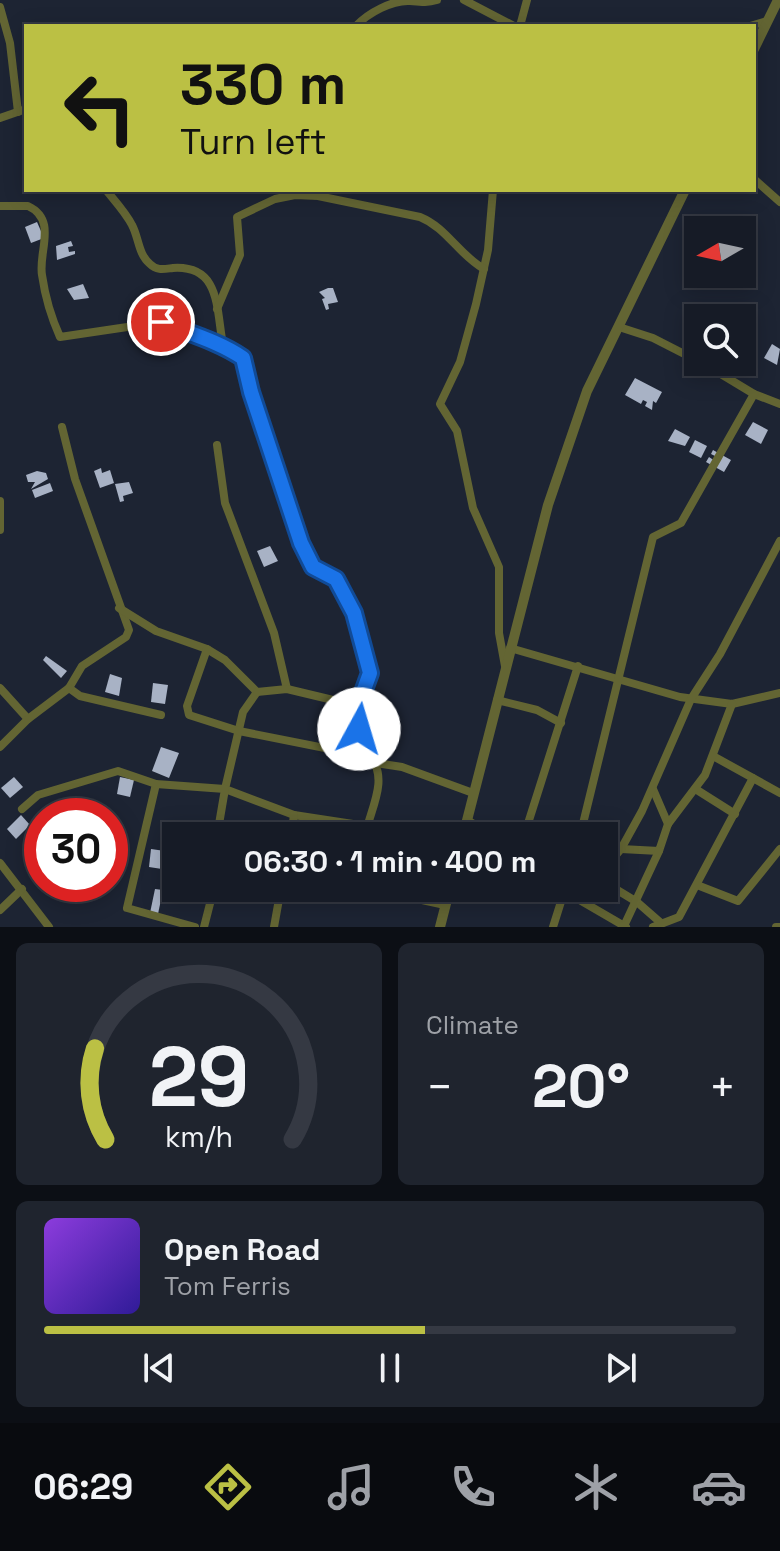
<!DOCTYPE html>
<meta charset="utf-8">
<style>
body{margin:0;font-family:"Space Grotesk",sans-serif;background:#1f242e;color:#f1f3f6;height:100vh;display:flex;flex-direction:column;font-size:30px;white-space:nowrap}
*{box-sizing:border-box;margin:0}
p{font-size:26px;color:#9ea1a7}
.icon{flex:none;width:44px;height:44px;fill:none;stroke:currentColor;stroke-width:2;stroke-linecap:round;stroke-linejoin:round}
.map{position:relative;height:927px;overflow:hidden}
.side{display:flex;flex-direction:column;gap:16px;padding:16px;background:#0c0f15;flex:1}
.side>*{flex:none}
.hud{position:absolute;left:24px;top:24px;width:732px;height:168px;border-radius:0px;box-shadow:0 4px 20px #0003,0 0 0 2px #353943;background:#bbc044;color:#111;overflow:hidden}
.needle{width:52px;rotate:261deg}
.fabs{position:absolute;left:684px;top:216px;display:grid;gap:16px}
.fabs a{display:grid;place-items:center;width:72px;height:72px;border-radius:0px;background:#161b26;box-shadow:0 4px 20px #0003,0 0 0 2px #353943;font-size:40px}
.speed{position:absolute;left:24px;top:798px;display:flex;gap:16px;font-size:40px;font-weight:700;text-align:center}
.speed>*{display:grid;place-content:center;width:104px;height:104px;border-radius:50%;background:#161b26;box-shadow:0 4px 20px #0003,0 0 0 2px #353943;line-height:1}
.speed .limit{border:12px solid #d22;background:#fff;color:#111}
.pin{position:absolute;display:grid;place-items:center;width:68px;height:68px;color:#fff;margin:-34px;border:4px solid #fff;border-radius:50%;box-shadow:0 2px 8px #0007}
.me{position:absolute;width:88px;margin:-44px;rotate:6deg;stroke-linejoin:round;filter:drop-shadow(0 0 6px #0008)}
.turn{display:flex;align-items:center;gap:28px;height:168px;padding:0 24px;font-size:36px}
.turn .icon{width:104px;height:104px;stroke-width:2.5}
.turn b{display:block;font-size:56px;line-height:68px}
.big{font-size:60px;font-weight:600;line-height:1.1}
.side .tile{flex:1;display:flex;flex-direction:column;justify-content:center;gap:12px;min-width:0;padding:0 28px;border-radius:12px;background:#1f242e}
.side .dial{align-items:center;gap:0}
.dial svg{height:208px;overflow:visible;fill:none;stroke:#353943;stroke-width:7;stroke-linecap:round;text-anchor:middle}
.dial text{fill:#f1f3f6;stroke:none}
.song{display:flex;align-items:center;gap:24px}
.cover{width:96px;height:96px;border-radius:12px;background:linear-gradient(135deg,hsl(270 70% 55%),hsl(250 70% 35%))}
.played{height:8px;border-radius:4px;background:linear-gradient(90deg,#bbc044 55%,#353943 55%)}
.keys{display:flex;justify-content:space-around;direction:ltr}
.heat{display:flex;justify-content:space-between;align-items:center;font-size:44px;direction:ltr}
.side .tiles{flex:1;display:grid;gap:16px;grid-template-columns:1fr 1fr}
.tile:last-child{grid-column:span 2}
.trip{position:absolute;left:162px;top:822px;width:456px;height:80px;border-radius:0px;background:#161b26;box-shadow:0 4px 20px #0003,0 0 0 2px #353943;font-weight:600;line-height:80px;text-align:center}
.dock{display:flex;height:128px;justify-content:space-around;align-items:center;background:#090b0f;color:#9ea1a7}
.dock .icon{width:56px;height:56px}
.dock .current{color:#bbc044}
.dock b{font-size:36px;color:#f1f3f6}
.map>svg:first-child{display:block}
.building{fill:#a8b2c5}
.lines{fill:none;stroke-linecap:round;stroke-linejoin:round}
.minor{stroke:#636533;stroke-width:8}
.tertiary{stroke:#636533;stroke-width:10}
.route-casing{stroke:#114b97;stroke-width:20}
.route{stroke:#1a73e8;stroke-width:14}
</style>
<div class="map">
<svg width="780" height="927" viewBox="0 0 780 927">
<rect width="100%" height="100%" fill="#1d2433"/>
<g class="building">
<path d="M37,222L44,238L31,243L25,227Z"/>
<path d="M71,241L73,246L68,247L69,252L75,251V254L57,260L56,246Z"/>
<path d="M83,284L89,298L74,300L67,289Z"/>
<path d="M328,288H333L338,302L328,304L329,309L326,310L322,299L325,298L319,292Z"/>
<path d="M772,344L780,349L777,365L764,358Z"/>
<path d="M635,378L662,392L656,403L653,401L652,410L645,406L647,402L643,400L641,404L625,395Z"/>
<path d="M753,422L768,430L761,444L745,435Z"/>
<path d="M675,429L690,437L685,446L668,441Z"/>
<path d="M695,440L707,446L701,458L689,452Z"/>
<path d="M713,450L731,460L724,472L706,462L709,457L715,461L717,457L711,454Z"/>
<path d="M101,468L102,473L110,470L114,483L100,488L94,471Z"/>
<path d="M37,471L46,473L48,479L31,489L35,482H28L26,475Z"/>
<path d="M129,482L133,493L123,496L124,501L120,502L115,484Z"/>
<path d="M50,483L53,491L35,498L32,490Z"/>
<path d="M270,546L278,561L264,567L257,551Z"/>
<path d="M46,656L67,671L61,678L43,660Z"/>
<path d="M110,674L122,678L119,696L105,692Z"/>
<path d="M153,683L168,685L165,704L151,702Z"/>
<path d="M161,747L179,753L169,778L152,771Z"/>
<path d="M14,777L23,787L10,798L1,788Z"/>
<path d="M120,777L134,780L130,797L117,794Z"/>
<path d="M21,815L30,825L16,839L7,829Z"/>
<path d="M151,849L165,851L162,869L149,867Z"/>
<path d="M155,889L163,890L158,914L150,913Z"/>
</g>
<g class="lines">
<g class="minor">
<path d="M464,0L514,26"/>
<path d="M0,7L10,43L18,112"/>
<path d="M356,26C368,13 392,0 410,1C421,2 427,3 437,0"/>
<path d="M520,26L527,0"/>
<path d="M750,26L767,21"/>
<path d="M0,118L26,109"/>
<path d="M754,179L780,202"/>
<path d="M106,190C115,201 126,213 132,225C139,238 138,254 150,264C157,271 164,269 173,268C221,265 216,309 223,345"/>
<path d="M493,190L488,250L476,304L460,362L440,404L457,431L473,508L499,567V633L505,666"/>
<path d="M0,206H28C58,220 38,252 42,275C45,296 51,317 60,337L161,322L177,331L223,345L243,358L251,392L301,543L313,567L336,579L354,613L370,673L358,706L359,729L370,757"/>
<path d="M217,309L240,255L237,217L275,199L295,195L318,196L420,217C447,228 457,253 484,269"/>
<path d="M619,327L653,338L698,361"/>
<path d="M701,362L754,394L780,404"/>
<path d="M62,427L75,479L129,630L126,637L82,666L69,688L80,696L161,715"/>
<path d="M217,445L225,503L274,633L287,689"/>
<path d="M0,501V530"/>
<path d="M119,608L156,631L207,649L225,660L257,692L243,712L225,789L294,815L366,826"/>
<path d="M510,648L680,697L732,704L780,693"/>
<path d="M207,649L187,706L189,715L239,731L370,757C390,779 369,812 365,836"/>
<path d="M0,688L28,719"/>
<path d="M257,692L287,689L358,706"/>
<path d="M497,700L537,710L561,723"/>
<path d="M0,747L28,719L69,688"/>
<path d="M713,756L780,793"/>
<path d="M376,763L402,767L473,793"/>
<path d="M156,784L127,908L195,927"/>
<path d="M653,789L668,824"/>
<path d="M697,790L735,814"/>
<path d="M22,809L38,795L118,771L156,784L225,789L217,836"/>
<path d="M467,820L494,836"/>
<path d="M291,836L294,815"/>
<path d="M524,836L578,666"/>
<path d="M580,836L653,537L681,523L754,394"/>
<path d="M621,849L659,851L668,824L705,775L732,704"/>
<path d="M0,863L49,927"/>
<path d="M604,870L621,849L642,811L691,699L720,654L780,541"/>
<path d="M604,882L637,902L661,923"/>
<path d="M697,885L738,901L780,849"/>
<path d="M367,888L445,905"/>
<path d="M559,888L626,927"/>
<path d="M0,910L22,889"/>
<path d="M624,926L659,851"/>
<path d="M204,927L214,888"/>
<path d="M274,927L281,888"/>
<path d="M553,927L565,889"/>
<path d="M653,927L679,917L753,778"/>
<path d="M776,927H779"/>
</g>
<g class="tertiary">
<path d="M754,49L778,0"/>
<path d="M463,836L548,505L587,391L685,190"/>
<path d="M440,927L450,888"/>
</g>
</g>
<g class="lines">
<g class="route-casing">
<path id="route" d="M161,322C188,333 218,341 243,358L251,392L301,543L313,567L336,579L354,613L370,673L358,706L359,729"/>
</g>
<use href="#route" class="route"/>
</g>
</svg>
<div class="fabs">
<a><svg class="needle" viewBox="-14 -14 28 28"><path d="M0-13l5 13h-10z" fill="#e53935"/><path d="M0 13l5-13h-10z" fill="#9ea1a7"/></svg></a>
<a><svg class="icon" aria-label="search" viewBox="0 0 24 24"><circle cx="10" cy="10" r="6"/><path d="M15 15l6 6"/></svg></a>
</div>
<div class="speed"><div class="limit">30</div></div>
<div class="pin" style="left:161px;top:322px;background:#d93025"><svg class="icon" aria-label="arrive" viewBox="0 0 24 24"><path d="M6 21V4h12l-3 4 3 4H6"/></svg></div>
<svg class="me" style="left:359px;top:729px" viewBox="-20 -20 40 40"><circle r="19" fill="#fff"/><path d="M0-13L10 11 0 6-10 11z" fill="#1a73e8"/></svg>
<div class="trip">06:30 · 1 min · 400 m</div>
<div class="hud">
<div class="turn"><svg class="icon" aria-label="left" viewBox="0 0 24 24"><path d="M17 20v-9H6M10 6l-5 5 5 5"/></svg><div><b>330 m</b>Turn left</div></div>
</div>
</div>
<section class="side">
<div class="tiles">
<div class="tile dial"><svg viewBox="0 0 100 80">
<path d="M14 69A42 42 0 1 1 86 69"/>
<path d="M14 69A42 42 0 0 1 10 34" stroke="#bbc044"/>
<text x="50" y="56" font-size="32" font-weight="700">29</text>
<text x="50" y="72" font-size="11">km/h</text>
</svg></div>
<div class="tile"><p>Climate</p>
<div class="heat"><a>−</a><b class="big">20°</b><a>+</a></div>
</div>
<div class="tile">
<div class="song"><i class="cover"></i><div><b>Open Road</b><p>Tom Ferris</p></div></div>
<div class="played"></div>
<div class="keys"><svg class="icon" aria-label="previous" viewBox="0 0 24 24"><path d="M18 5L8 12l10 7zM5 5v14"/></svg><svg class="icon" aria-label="pause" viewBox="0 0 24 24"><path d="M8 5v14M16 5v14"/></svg><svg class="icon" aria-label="next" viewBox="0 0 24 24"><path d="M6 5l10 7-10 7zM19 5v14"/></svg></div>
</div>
</div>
</section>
<nav class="dock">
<b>06:29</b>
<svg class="icon current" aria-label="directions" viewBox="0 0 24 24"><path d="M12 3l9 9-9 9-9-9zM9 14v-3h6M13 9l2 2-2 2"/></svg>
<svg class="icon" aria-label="music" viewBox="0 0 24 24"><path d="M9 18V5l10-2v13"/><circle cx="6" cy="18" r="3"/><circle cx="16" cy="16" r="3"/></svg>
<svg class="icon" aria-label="phone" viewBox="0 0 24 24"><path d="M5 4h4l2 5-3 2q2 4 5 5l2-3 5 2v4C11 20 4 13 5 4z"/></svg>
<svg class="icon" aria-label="climate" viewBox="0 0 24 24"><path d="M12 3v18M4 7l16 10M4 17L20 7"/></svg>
<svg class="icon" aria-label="car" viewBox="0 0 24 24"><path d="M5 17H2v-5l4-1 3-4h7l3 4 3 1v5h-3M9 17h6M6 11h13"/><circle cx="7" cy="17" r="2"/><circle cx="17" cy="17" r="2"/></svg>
</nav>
